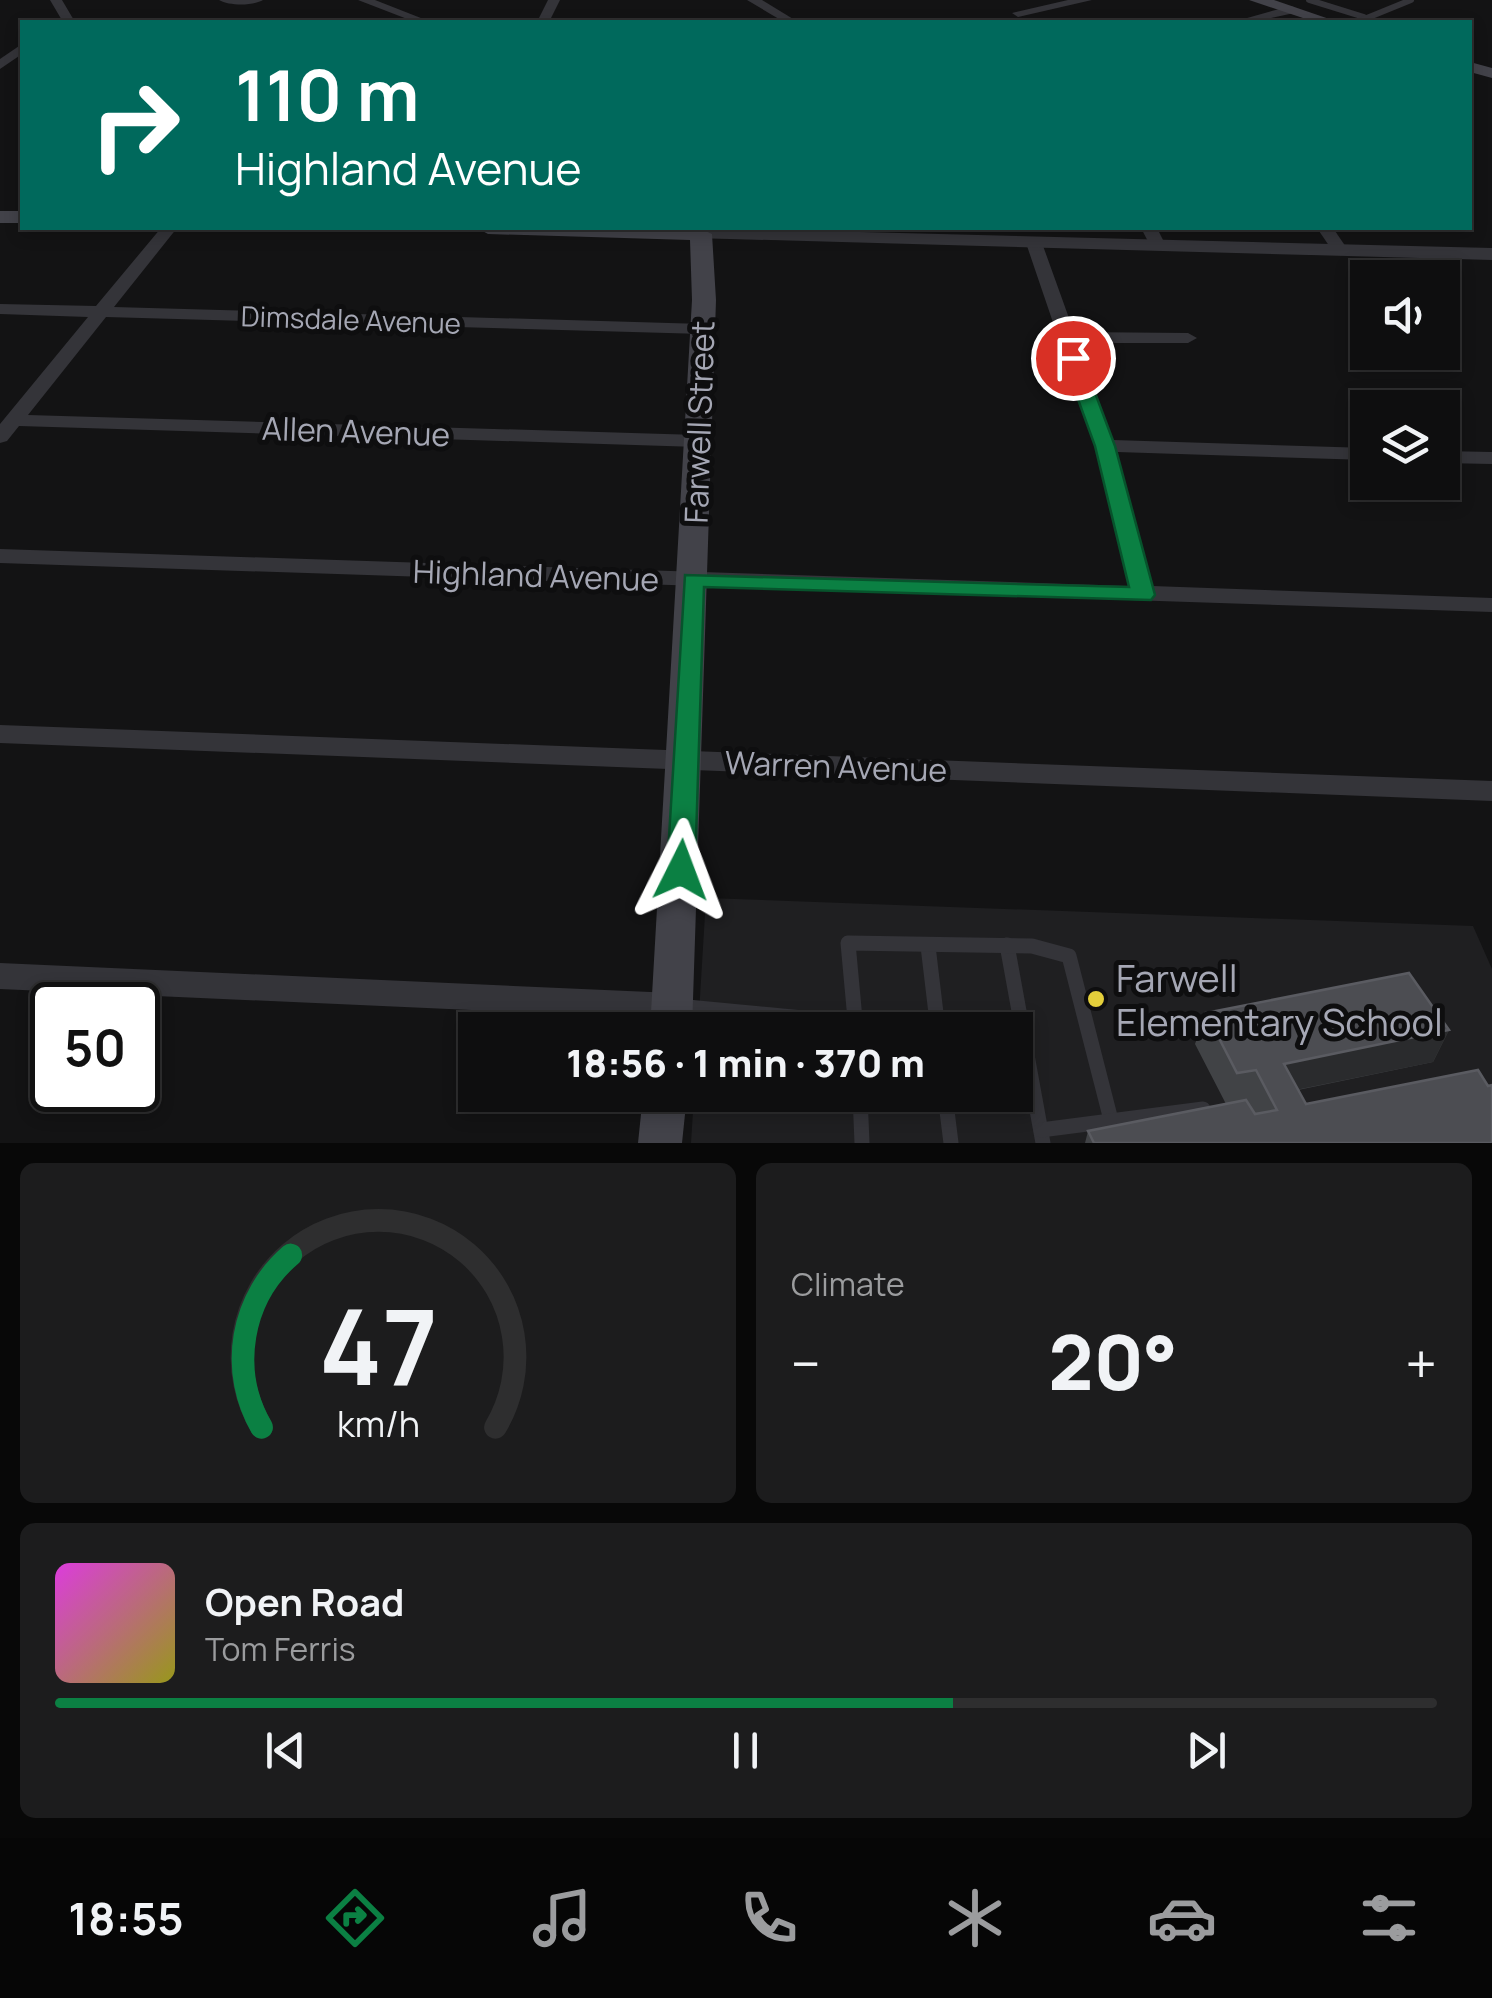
<!DOCTYPE html>
<meta charset="utf-8">
<style>
body{margin:0;font-family:Manrope,sans-serif;background:#1c1c1d;color:#f1f3f6;height:100vh;display:flex;flex-direction:column;font-size:38px;white-space:nowrap}
*{box-sizing:border-box;margin:0}
p{font-size:32px;color:#9b9c9e}
.icon{flex:none;width:55px;height:55px;fill:none;stroke:currentColor;stroke-width:2;stroke-linecap:round;stroke-linejoin:round}
.map{position:relative;height:1143px;overflow:hidden}
.side{display:flex;flex-direction:column;gap:20px;padding:20px;background:#080808;flex:1}
.side>*{flex:none}
.hud{position:absolute;left:20px;top:20px;width:1452px;height:210px;border-radius:0px;box-shadow:0 5px 15px #0003,0 0 0 2px #2e2e2f;background:#00695c;color:#fff;overflow:hidden}
.fabs{position:absolute;left:1350px;top:260px;display:grid;gap:20px}
.fabs a{display:grid;place-items:center;width:110px;height:110px;border-radius:0px;background:#0e0e0f;box-shadow:0 5px 15px #0003,0 0 0 2px #2e2e2f;font-size:50px}
.speed{position:absolute;left:30px;top:982px;display:flex;gap:20px;font-size:50px;font-weight:700;text-align:center}
.speed>*{display:grid;place-content:center;width:130px;height:130px;border-radius:50%;background:#0e0e0f;box-shadow:0 5px 15px #0003,0 0 0 2px #2e2e2f;line-height:1}
.speed .limit{border:5px solid #111;border-radius:15px;background:#fff;color:#111}
.pin{position:absolute;display:grid;place-items:center;width:85px;height:85px;color:#fff;margin:-42px;border:5px solid #fff;border-radius:50%;box-shadow:0 2px 10px #0007}
.me{position:absolute;width:110px;margin:-55px;rotate:3deg;stroke-linejoin:round;filter:drop-shadow(0 0 8px #0008)}
.turn{display:flex;align-items:center;gap:35px;height:210px;padding:0 50px;font-size:45px}
.turn .icon{width:130px;height:130px;stroke-width:2.5}
.turn b{display:block;font-size:70px;line-height:85px}
.big{font-size:75px;font-weight:800;line-height:1.1}
.side .tile{flex:1;display:flex;flex-direction:column;justify-content:center;gap:15px;min-width:0;padding:0 35px;border-radius:15px;background:#1c1c1d}
.side .dial{align-items:center;gap:0}
.dial svg{height:260px;overflow:visible;fill:none;stroke:#2e2e2f;stroke-width:7;stroke-linecap:round;text-anchor:middle}
.dial text{fill:#f1f3f6;stroke:none}
.song{display:flex;align-items:center;gap:30px}
.cover{width:120px;height:120px;border-radius:15px;background:linear-gradient(135deg,hsl(300 70% 55%),hsl(60 70% 35%))}
.played{height:10px;border-radius:5px;background:linear-gradient(90deg,#0b8043 65%,#2e2e2f 65%)}
.keys{display:flex;justify-content:space-around;direction:ltr}
.heat{display:flex;justify-content:space-between;align-items:center;font-size:55px;direction:ltr}
.side .tiles{flex:1;display:grid;gap:20px;grid-template-columns:1fr 1fr}
.tile:last-child{grid-column:span 2}
.trip{position:absolute;left:458px;top:1012px;width:575px;height:100px;border-radius:0px;background:#0e0e0f;box-shadow:0 5px 15px #0003,0 0 0 2px #2e2e2f;font-weight:800;line-height:100px;text-align:center}
.dock{display:flex;height:160px;justify-content:space-around;align-items:center;background:#060606;color:#9b9c9e}
.dock .icon{width:70px;height:70px}
.dock .active{color:#0b8043}
.dock b{font-size:45px;color:#f1f3f6}
.map>svg:first-child{display:block}
.built{fill:#1f1f21}
.lines{fill:none;stroke-linecap:round;stroke-linejoin:round}
.service-far1{stroke:#343439;stroke-width:6}
.service{stroke:#343439;stroke-width:15}
.minor{fill:#343439;fill-rule:evenodd}
.tertiary{fill:#343439;fill-rule:evenodd}
.secondary{fill:#424249;fill-rule:evenodd}
.wall{fill:#414346}
.shaded-wall{fill:#2a2b2d}
.building{fill:#4c4d52;stroke:#5a5b61;stroke-width:2.5}
.route{fill:#0b8043;stroke:#07532c;stroke-width:2.5}
.poi-dot{fill:#e4cf3b;stroke:#0e0e0f;stroke-width:4}
.labels{text-anchor:middle;dominant-baseline:central;stroke-width:10;stroke-linejoin:round;paint-order:stroke}
.far-street-label{font-size:28px;fill:#a5a7b4;stroke:#0e0e0f}
.street-label{font-size:32px;fill:#a5a7b4;stroke:#0e0e0f}
.near-poi-label{font-size:38px;fill:#a5a7b4;stroke:#0e0e0f;text-anchor:start}
</style>
<div class="map">
<svg width="1492" height="1143" viewBox="0 0 1492 1143">
<rect width="100%" height="100%" fill="#131314"/>
<path class="built" d="M706,898L1473,926L1492,969V1143H691L694,1095H1015V1030H698Z"/>
<g class="lines">
<g class="service-far1">
<path d="M1309,0L1364,17"/>
<path d="M1357,22L1411,0"/>
</g>
<g class="service">
<path d="M1007,945L1043,1143"/>
<path d="M928,946L938,1030"/>
<path d="M677,1006L856,1023"/>
<path d="M856,1030L848,943L1032,946L1069,956L1112,1124"/>
<path d="M860,1095L862,1143"/>
<path d="M945,1095L951,1143"/>
<path d="M1041,1130L1203,1109"/>
</g>
<g class="minor">
<path d="M50,0H62L75,22H63Z"/>
<path d="M219,0H263C253,6 229,6 219,0Z"/>
<path d="M358,0H375L431,22H415Z"/>
<path d="M548,0H560L549,22H537Z"/>
<path d="M747,0H762L798,22H784Z"/>
<path d="M1068,0H1092L1018,17L1012,13Z"/>
<path d="M1290,6L1294,7V13L1252,22H1233Z"/>
<path d="M22,44V54L0,69V59Z"/>
<path d="M161,228H177L114,307L703,324L712,329L703,334L106,317L28,415L698,435L708,441L698,447L19,426L7,441L0,443V424L88,317L0,314V304L96,306Z"/>
<path d="M1141,228H1157L1166,246L1164,249H1152Z"/>
<path d="M1317,228H1333L1348,250L1346,253H1334Z"/>
<path d="M1034,238L1042,243L1074,332L1188,333L1197,338L1188,343H1078L1113,440L1368,448V460L1117,452L1152,586L1492,598V612L0,563V549L1129,586L1095,446L1026,243Z"/>
<path d="M1442,451L1492,452V464L1442,463Z"/>
<path d="M0,725L1492,781V801L0,743Z"/>
<path d="M0,963L673,993L684,997L688,1006L684,1015L673,1019L0,989Z"/>
</g>
<path class="tertiary" d="M701,228L1492,248V260L694,238V230Z"/>
<g class="secondary">
<path d="M1249,0H1274L1338,22H1315Z"/>
<path d="M1470,62L1492,68V78L1470,72Z"/>
<rect x="0" y="211" width="22" height="12"/>
<path d="M477,228H699L712,234L716,300L692,1030H650L692,300L690,240L488,234Z"/>
<path d="M643,1095H687L682,1143H638Z"/>
</g>
</g>
<path class="wall" d="M1206,1013L1449,1030L1433,1062L1298,1090L1306,1104L1492,1143H1085L1088,1131L1226,1104L1195,1044Z"/>
<path class="shaded-wall" d="M1449,1030L1433,1062L1271,1095L1284,1064Z"/>
<path class="building" d="M1409,973L1449,1030L1284,1064L1306,1104L1478,1070L1488,1086L1492,1085V1143H1094L1088,1131L1246,1100L1255,1114L1277,1110L1256,1070L1237,1073L1206,1013Z"/>
<path class="route" d="M1073,352L1082,358L1115,446L1155,595L1151,600L704,587L695,870L691,878H671L667,870L685,575L1129,587L1095,446L1063,358Z"/>
<circle class="poi-dot" cx="1096" cy="999" r="10"/>
<g class="labels">
<g class="far-street-label">
<text transform="translate(351 319) rotate(2)">Dimsdale Avenue</text>
</g>
<g class="street-label">
<text transform="translate(699 422) rotate(-88)">Farwell Street</text>
<text transform="translate(356 431) rotate(2)">Allen Avenue</text>
<text transform="translate(536 575) rotate(2)">Highland Avenue</text>
<text transform="translate(836 766) rotate(2)">Warren Avenue</text>
</g>
<g class="near-poi-label">
<text x="1116" y="977">Farwell<tspan x="1116" dy="44">Elementary School</tspan></text>
</g>
</g>
</svg>
<div class="fabs">
<a><svg class="icon" aria-label="sound" viewBox="0 0 24 24"><path d="M4 9h4l5-4v14l-5-4H4zM17 9q2 3 0 6"/></svg></a>
<a><svg class="icon" aria-label="layers" viewBox="0 0 24 24"><path d="M12 4l9 5-9 5-9-5zM3 14l9 5 9-5"/></svg></a>
</div>
<div class="speed"><div class="limit">50</div></div>
<div class="pin" style="left:1073px;top:358px;background:#d93025"><svg class="icon" aria-label="arrive" viewBox="0 0 24 24"><path d="M6 21V4h12l-3 4 3 4H6"/></svg></div>
<svg class="me" style="left:681px;top:870px" viewBox="-20 -20 40 40"><path d="M0-17L14 15 0 8-14 15z" fill="#0b8043" stroke="#fff" stroke-width="4"/></svg>
<div class="trip">18:56 · 1 min · 370 m</div>
<div class="hud">
<div class="turn"><svg class="icon" aria-label="right" viewBox="0 0 24 24"><path d="M7 20v-9h11M14 6l5 5-5 5"/></svg><div><b>110 m</b>Highland Avenue</div></div>
</div>
</div>
<section class="side">
<div class="tiles">
<div class="tile dial"><svg viewBox="0 0 100 80">
<path d="M14 69A42 42 0 1 1 86 69"/>
<path d="M14 69A42 42 0 0 1 23 16" stroke="#0b8043"/>
<text x="50" y="56" font-size="32" font-weight="700">47</text>
<text x="50" y="72" font-size="11">km/h</text>
</svg></div>
<div class="tile"><p>Climate</p>
<div class="heat"><a>−</a><b class="big">20°</b><a>+</a></div>
</div>
<div class="tile">
<div class="song"><i class="cover"></i><div><b>Open Road</b><p>Tom Ferris</p></div></div>
<div class="played"></div>
<div class="keys"><svg class="icon" aria-label="previous" viewBox="0 0 24 24"><path d="M18 5L8 12l10 7zM5 5v14"/></svg><svg class="icon" aria-label="pause" viewBox="0 0 24 24"><path d="M8 5v14M16 5v14"/></svg><svg class="icon" aria-label="next" viewBox="0 0 24 24"><path d="M6 5l10 7-10 7zM19 5v14"/></svg></div>
</div>
</div>
</section>
<nav class="dock">
<b>18:55</b>
<svg class="icon active" aria-label="directions" viewBox="0 0 24 24"><path d="M12 3l9 9-9 9-9-9zM9 14v-3h6M13 9l2 2-2 2"/></svg>
<svg class="icon" aria-label="music" viewBox="0 0 24 24"><path d="M9 18V5l10-2v13"/><circle cx="6" cy="18" r="3"/><circle cx="16" cy="16" r="3"/></svg>
<svg class="icon" aria-label="phone" viewBox="0 0 24 24"><path d="M5 4h4l2 5-3 2q2 4 5 5l2-3 5 2v4C11 20 4 13 5 4z"/></svg>
<svg class="icon" aria-label="climate" viewBox="0 0 24 24"><path d="M12 3v18M4 7l16 10M4 17L20 7"/></svg>
<svg class="icon" aria-label="car" viewBox="0 0 24 24"><path d="M5 17H2v-5l4-1 3-4h7l3 4 3 1v5h-3M9 17h6M6 11h13"/><circle cx="7" cy="17" r="2"/><circle cx="17" cy="17" r="2"/></svg>
<svg class="icon" aria-label="filters" viewBox="0 0 24 24"><path d="M4 7h16M4 17h16"/><circle cx="9" cy="7" r="2"/><circle cx="15" cy="17" r="2"/></svg>
</nav>
